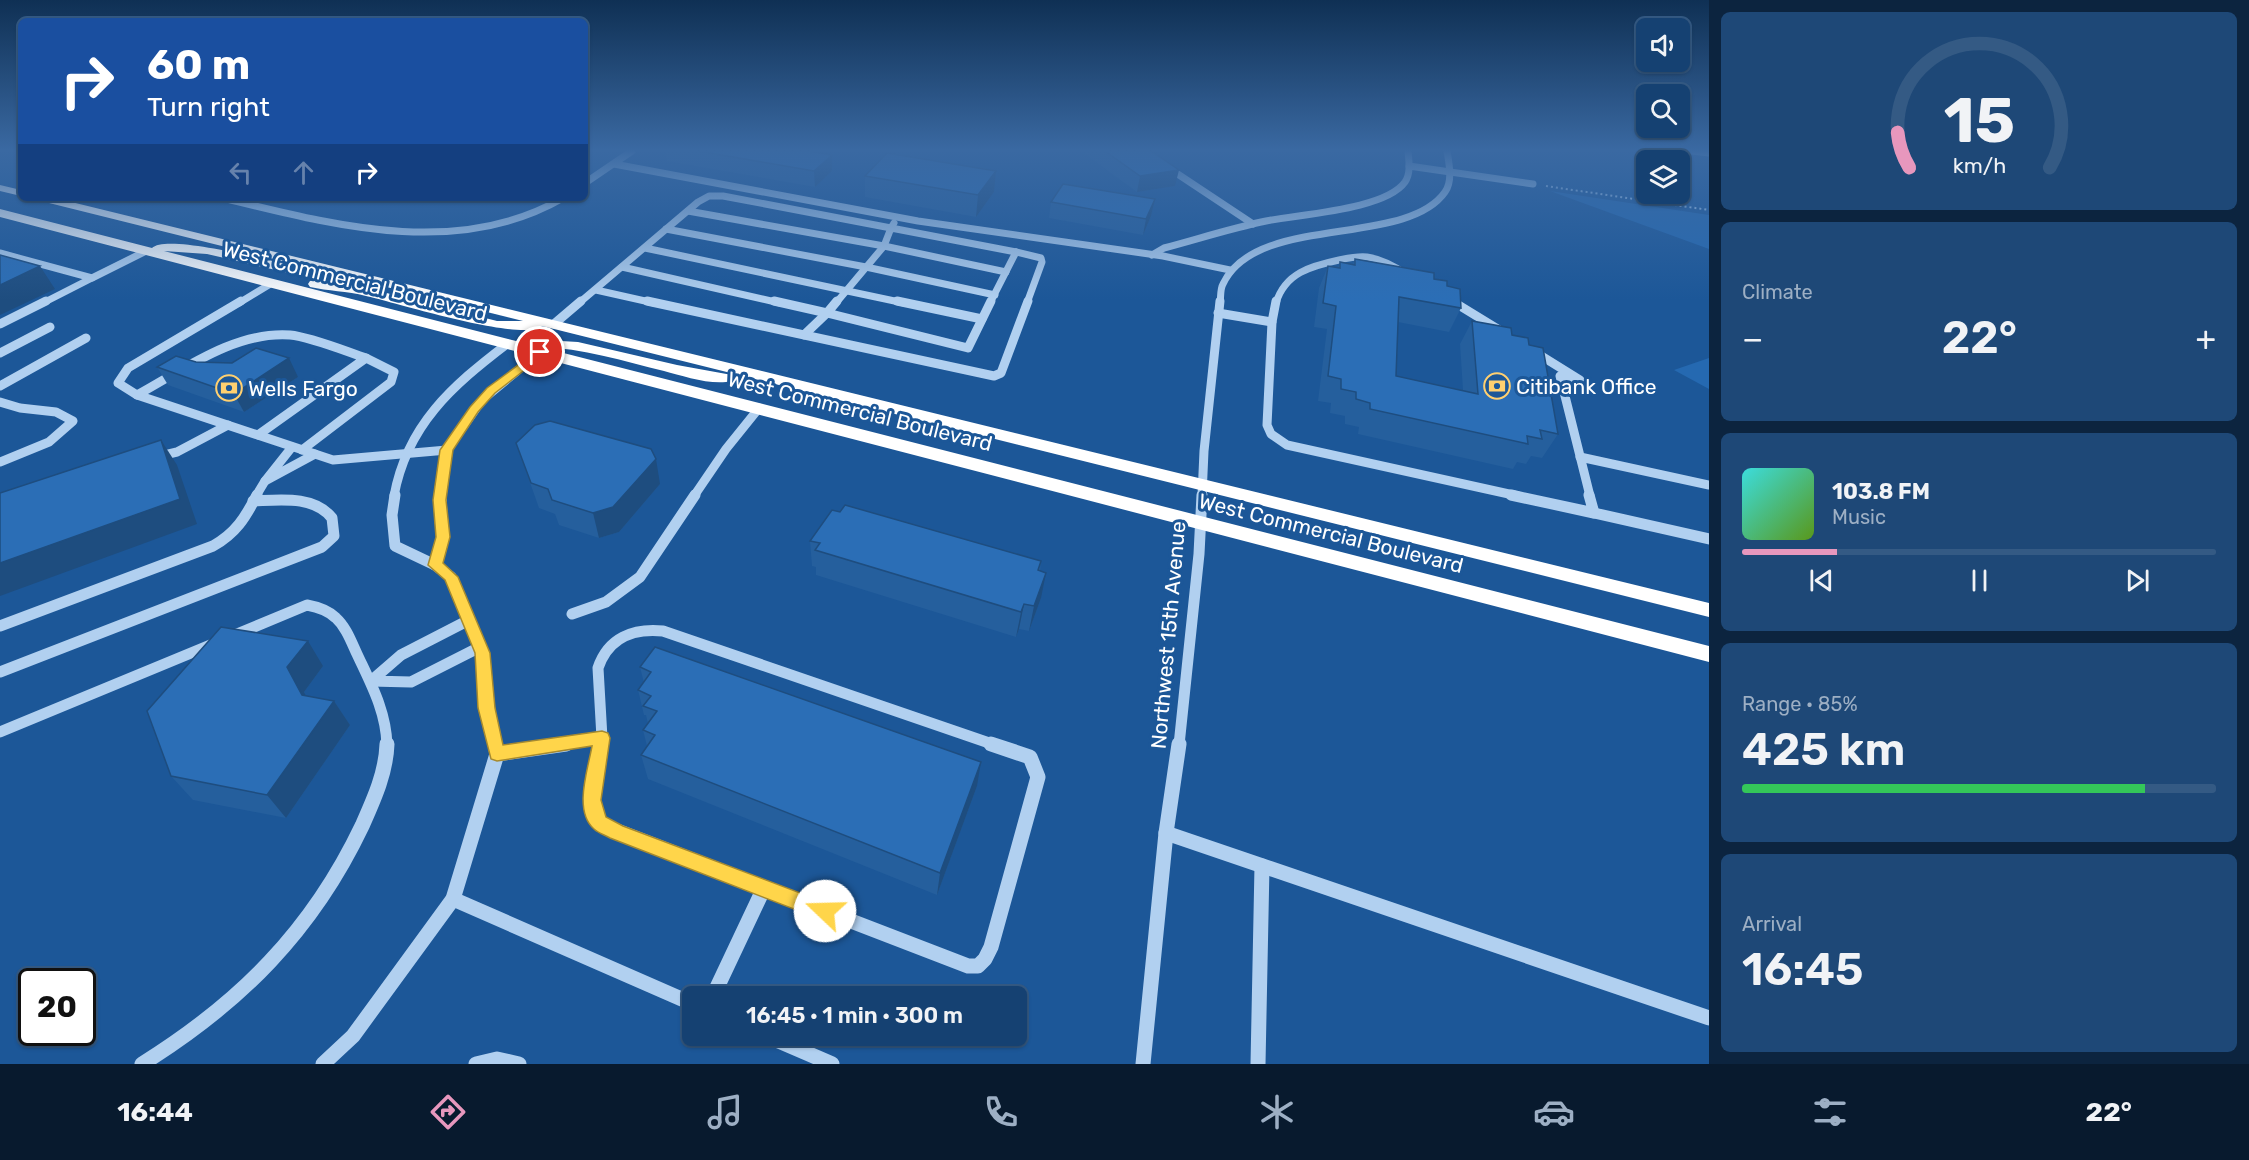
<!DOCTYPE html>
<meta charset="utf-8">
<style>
body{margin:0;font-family:Rubik,sans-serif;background:#1e4877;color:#f1f3f6;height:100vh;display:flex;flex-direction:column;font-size:22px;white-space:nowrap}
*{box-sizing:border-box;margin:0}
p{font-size:20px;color:#9dafc4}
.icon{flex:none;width:33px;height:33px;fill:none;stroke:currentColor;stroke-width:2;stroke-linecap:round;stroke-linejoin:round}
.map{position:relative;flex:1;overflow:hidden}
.side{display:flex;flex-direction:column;gap:12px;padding:12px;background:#0c243f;width:540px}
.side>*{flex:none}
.hud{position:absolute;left:18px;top:18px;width:570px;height:183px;border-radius:9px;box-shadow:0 2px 4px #0004,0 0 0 2px #345a84;background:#1a4fa0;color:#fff;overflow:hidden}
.controls{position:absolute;left:1636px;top:18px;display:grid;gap:12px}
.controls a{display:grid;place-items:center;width:54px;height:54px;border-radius:9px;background:#154172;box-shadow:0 2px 4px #0004,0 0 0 2px #345a84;font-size:30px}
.speed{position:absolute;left:18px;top:968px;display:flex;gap:12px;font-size:30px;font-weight:700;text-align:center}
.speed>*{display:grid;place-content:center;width:78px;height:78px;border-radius:50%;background:#154172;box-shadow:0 2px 4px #0004,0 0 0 2px #345a84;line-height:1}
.speed .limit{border:3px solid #111;border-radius:9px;background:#fff;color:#111}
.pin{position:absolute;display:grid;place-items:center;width:51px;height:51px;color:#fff;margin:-26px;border:3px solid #fff;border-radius:50%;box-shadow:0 2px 6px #0007}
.me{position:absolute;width:66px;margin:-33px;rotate:291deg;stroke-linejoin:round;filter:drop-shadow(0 0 4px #0008)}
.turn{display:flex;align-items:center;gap:21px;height:126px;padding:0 30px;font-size:27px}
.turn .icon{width:78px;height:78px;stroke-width:2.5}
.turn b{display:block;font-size:42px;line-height:51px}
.lanes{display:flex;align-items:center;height:57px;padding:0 30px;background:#0003;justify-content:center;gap:30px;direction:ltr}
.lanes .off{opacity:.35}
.big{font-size:45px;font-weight:600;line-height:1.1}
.side .tile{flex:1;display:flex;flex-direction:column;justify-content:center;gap:9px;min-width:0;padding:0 21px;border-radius:9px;background:#1e4877}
.side .dial{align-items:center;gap:0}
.dial svg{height:156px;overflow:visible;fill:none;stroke:#345a84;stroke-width:7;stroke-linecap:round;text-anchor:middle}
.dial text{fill:#f1f3f6;stroke:none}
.song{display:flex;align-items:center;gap:18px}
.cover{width:72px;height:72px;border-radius:9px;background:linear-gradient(135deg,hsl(180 70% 55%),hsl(90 70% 35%))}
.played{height:6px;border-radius:3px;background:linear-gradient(90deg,#e797bd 20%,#345a84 20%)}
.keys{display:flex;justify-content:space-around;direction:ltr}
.heat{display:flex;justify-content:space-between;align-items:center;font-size:33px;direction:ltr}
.charge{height:9px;border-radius:4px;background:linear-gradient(90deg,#34c759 85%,#345a84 0)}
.trip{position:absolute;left:682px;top:986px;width:345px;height:60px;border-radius:9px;background:#154172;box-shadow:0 2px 4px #0004,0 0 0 2px #345a84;font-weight:600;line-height:60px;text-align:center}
.dock{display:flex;height:96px;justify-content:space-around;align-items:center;background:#081a2e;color:#9dafc4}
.dock .icon{width:42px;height:42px}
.dock .active{color:#e797bd}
.dock b{font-size:27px;color:#f1f3f6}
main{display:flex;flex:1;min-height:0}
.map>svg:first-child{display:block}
.green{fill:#2569b1}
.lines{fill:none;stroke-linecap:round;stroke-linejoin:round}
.path{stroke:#b1d0f0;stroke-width:2;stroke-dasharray:2 3;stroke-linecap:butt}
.minor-far3{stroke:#b1d0f0;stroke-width:7}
.minor-far2{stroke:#b1d0f0;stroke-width:9}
.minor-far1{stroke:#b1d0f0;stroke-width:11}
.minor{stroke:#b1d0f0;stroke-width:15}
.highway{fill:#fff;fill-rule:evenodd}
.wall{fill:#255f9d}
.shaded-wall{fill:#1e4d7f}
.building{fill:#2b6eb6;stroke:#1e4d7f;stroke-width:1.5}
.route{fill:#ffd54a;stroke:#a68a30;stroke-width:1.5}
.labels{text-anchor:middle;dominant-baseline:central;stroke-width:6;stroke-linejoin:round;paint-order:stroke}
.street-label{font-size:21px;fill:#fff;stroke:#1c5798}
.poi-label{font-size:21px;fill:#fff;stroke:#1c5798;text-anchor:start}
</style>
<main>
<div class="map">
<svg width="1709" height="1064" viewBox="0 0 1709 1064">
<rect width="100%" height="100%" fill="#1c5798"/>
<g class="green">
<path d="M1550,191L1709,215V249Z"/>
<path d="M1709,358V389L1674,370Z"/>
</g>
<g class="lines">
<path class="path" d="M1546,186L1709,210"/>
<g class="minor-far3">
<path d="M1143,151L1253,224"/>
<path d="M1691,151L1709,153"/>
<path d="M614,164L918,221L1163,256L1230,270"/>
<path d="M1409,166L1533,184"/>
<path d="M585,183L632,151"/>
<path d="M223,198C334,225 457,259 563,198"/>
<path d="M688,211L884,246L1006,272"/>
<path d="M666,229L866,267L995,295"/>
<path d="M645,248L904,303"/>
<path d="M1016,252L1041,258L1042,262L1027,303"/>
<path d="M0,253L92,278L146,251"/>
<path d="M1152,255L1164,248C1198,239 1232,228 1266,221C1299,214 1385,210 1405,182C1411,173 1409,161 1408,151"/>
<path d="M622,267L780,303"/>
<path d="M596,290L654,303"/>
<path d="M1450,300L1454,303"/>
<path d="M43,303L92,278"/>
<path d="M239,303L272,283"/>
<path d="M579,303L698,202L709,196H723L891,228L894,223"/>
<path d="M836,303L884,246L891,228L1016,252"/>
<path d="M990,303L1016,252"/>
<path d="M1220,303C1221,297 1220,289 1223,284C1256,213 1406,248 1445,192C1453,181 1449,163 1447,151"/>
<path d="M1276,303C1285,273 1311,266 1339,260C1348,258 1357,256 1367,257C1382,259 1394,266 1406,274"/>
</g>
<g class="minor-far2">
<path d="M241,301L128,368L118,383L137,395L333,460L447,450"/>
<path d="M647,301L994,376L1001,373L1028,301"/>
<path d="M774,301L827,313"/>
<path d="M837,301L827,313L968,348L991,301"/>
<path d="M897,301L982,319"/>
<path d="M1452,301L1501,331"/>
<path d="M1218,313L1272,322L1276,301"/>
<path d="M1272,322L1267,425L1271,434L1287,445L1518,496"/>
<path d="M0,324L46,301"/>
<path d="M554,324L581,301"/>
<path d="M804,335L827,313"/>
<path d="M1535,352L1580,380L1560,376L1590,496"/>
<path d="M0,353L50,327"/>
<path d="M0,386L86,338"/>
<path d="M137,395C183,370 235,331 290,335C311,337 345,351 366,358L258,435"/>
<path d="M0,402L20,408L56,412L73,421L49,442L0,462"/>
<path d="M292,447L265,481L315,454"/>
<path d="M302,450L391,382L394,372L366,358"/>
<path d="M156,457L177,452L228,425"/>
<path d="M1580,457L1709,485"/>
<path d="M256,496L265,481"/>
<path d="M394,496C407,425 452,386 507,344"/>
<path d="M441,496L447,450L482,400L540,352"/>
<path d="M694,496L726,449L759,408"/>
<path d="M1202,496L1204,451L1220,301"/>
</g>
<g class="minor-far1">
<path d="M395,495L392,515L395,546L435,565L451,577L483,653L487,708L495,745"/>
<path d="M1511,495L1594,513L1589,495"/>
<path d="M1594,513L1709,539"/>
<path d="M435,565L443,537L441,495"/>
<path d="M572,614L606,602L640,577L695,495"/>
<path d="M469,620L401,655L371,681L411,682L480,647"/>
<path d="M0,626L213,546C236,533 245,518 257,495"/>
<path d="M0,672L322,547L334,536L332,518C314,495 279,500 253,501"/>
<path d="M0,732L307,605C318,607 328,610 336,618C346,627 351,641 357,654C371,684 386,711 387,745"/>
<path d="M602,738L598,668C608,638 633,628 663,631L995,745"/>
<path d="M556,745L602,738"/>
<path d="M601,745L602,738"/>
<path d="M1179,745L1199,554L1202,495"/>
</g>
<g class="minor">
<path d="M601,744C597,765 584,810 604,826L968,966H978L985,959L991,947L1038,777L1030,757L991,744"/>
<path d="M497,754L566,744"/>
<path d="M1166,833L1709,1018"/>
<path d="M453,899L693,1004"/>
<path d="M713,996L764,888"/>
<path d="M765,1035L832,1064"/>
<path d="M142,1064C240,1003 312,931 362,826C374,799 386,773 387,744"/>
<path d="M323,1064L353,1036L453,899L497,754L495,744"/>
<path d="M476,1064L497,1059L519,1064"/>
<path d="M1143,1064L1166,833L1179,744"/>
<path d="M1258,1064L1262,866"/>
</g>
<g class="highway">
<path d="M0,185L21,190V196L0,191Z"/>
<path d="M35,198H55L1709,603V617L542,326C524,343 394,302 366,296C347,291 328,291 310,287L308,284L310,281L315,280L363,287L497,321H523L37,200Z"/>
<path d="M0,209L152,248C166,233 271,261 294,266L295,269L294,272L289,273L207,254L164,251L520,342L527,339L578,342L677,365L732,375L734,378L732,381C712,386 683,376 664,371C623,361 583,348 540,347L1709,646V662L0,217Z"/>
</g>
</g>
<g class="wall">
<path d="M665,151H809L832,155V171L815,187L667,161Z"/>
<path d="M1081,151H1151L1175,186L1137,192Z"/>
<path d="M996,171L994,192L976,217L865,197V176Z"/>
<path d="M1155,199L1151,216L1143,235L1049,218L1051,202Z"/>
<path d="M1355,259L1434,279L1447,286L1461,308L1449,332L1398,322L1396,376L1463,390L1460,344L1472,321L1512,335L1529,345L1558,434L1542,458L1531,456L1526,464L1517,462L1513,469L1358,434L1359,427L1345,424V416L1330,413L1331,403L1318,401L1327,329L1314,327L1319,288L1328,266L1338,268L1340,262L1353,265Z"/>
<path d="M196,362L298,377L244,412L168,385L157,367Z"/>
<path d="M516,443L660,484L619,532L599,538L559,525L555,514L539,508Z"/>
<path d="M810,541L1041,561L1040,571L1041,598L1029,631L1019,629L1016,637L816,575V567L812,566Z"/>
<path d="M323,666L304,692L306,696L334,701L350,725L286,818L193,800L171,776Z"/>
<path d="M640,667L977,786L937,895L648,779L641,755L647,746L643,730L648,724L646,715H644L638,690L644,683Z"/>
</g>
<g class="shaded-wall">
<path d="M832,155V171L815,187L814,171Z"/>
<path d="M1179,170L1175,186L1137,192L1140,176Z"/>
<path d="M996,171L994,192L976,217L978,195Z"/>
<path d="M1155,199L1151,216L1143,235L1146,219Z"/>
<path d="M40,266L55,289L0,315V285Z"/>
<path d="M289,358L298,377L244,412L234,394Z"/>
<path d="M161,440L177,465L197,524L0,596V563Z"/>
<path d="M656,459L660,484L619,532L599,538L593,513Z"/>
<path d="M1046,573L1041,598L1029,631L1034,606Z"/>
<path d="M1024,604L1019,629L1016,637L1021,612Z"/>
<path d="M308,641L323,666L304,692L318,719L302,695L287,667Z"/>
<path d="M334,701L350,725L286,818L267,795Z"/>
<path d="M981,762L977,786L937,895L940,873Z"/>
</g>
<g class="building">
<path d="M698,151H809L832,155L814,171Z"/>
<path d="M1105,151H1151L1179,170L1140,176Z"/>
<path d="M887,153L996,171L978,195L865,176Z"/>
<path d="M1063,184L1155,199L1146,219L1051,202Z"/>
<path d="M0,255L40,266L0,285Z"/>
<path d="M1355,259L1434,273V279L1447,281V286L1460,289L1461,308L1399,297L1396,376L1478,394L1472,321L1511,328L1512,335L1528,338L1529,345L1543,348L1558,434L1540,430L1542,439L1527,436L1528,444L1370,409V403L1356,399V392L1341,389V379L1328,376L1336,306L1323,303L1328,266L1340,268V262L1355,265Z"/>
<path d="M256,348L289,358L234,394L157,367L176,356L196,362L232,363Z"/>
<path d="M550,421L651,449L656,459L613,507L593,513L552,500L548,489L531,483L516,443L535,425Z"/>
<path d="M161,440L180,499L0,563V493Z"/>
<path d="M845,505L1041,561L1038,570L1046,573L1034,606L1024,604L1021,612L815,550L820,543L810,541L832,510L840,512Z"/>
<path d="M221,627L308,641L287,667L302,695L334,701L267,795L171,776L147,711Z"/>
<path d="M655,647L981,762L940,873L641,755L655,735L643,730L657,711L643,706L651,696L638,690L651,672L640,667Z"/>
</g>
<linearGradient id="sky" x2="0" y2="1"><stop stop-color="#0f3054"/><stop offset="0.5" stop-color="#3a69a2"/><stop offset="1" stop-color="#3a69a2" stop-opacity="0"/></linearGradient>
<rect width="1709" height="300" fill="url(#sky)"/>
<path class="route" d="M540,349L544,350V355L495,393L478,412L453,450L446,500L450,537L443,563L458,577L490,653L495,708L503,745L602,731L608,733L610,738L601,800L606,817L623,826L832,905L835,911L832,918L825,921L610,838C605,835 598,833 594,829C573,811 588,769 592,746L497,761L491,759L478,708L475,653L445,580L428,565L436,537L433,500L440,450L470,407L487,388Z"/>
<defs>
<g id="bank-ring" transform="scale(1.35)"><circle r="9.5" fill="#1c5798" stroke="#ffd070" stroke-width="1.5"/><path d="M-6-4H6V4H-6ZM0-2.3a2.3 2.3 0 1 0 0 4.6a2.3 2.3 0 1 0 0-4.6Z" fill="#ffd070"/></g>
</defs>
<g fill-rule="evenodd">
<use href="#bank-ring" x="1497" y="386"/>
<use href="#bank-ring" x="229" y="388"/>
</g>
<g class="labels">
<g class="street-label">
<text transform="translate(355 281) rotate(14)">West Commercial Boulevard</text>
<text transform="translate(860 411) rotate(14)">West Commercial Boulevard</text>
<text transform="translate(1331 533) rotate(14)">West Commercial Boulevard</text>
<text transform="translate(1168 635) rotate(-85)">Northwest 15th Avenue</text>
</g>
<g class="poi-label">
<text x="1516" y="386">Citibank Office</text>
<text x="248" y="388">Wells Fargo</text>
</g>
</g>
</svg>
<div class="controls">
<a><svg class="icon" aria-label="sound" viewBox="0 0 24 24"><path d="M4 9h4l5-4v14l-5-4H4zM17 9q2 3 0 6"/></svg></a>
<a><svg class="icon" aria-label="search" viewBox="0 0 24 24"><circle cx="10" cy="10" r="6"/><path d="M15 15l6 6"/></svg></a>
<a><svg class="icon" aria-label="layers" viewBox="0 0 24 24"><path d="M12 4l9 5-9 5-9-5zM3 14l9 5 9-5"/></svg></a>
</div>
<div class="speed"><div class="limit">20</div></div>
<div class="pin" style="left:540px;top:352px;background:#d93025"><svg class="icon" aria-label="arrive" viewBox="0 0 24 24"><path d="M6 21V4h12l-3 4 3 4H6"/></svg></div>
<svg class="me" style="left:825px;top:911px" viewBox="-20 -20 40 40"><circle r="19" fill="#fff"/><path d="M0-13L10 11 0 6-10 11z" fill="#ffd54a"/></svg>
<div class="trip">16:45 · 1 min · 300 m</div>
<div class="hud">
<div class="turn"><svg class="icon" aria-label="right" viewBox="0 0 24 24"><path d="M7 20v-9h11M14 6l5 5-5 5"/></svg><div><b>60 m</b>Turn right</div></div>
<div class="lanes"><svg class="icon off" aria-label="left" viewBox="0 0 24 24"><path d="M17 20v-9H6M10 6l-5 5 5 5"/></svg><svg class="icon off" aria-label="ahead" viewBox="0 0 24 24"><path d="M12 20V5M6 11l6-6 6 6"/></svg><svg class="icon" aria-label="right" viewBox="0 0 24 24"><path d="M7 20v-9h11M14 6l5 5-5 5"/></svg></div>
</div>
</div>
<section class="side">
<div class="tile dial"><svg viewBox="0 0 100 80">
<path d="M14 69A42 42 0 1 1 86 69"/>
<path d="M14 69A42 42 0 0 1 8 51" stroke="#e797bd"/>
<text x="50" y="56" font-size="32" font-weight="700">15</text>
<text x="50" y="72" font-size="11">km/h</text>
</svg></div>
<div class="tile"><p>Climate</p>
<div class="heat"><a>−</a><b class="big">22°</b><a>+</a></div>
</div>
<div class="tile">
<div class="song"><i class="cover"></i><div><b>103.8 FM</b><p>Music</p></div></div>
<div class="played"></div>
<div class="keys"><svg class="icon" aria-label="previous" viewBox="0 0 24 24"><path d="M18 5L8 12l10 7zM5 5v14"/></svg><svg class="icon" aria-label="pause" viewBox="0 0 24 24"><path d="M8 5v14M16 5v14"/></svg><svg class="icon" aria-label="next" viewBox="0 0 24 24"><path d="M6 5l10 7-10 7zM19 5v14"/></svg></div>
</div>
<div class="tile"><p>Range · 85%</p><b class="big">425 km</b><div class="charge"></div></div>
<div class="tile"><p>Arrival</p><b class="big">16:45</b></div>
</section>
</main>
<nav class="dock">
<b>16:44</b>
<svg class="icon active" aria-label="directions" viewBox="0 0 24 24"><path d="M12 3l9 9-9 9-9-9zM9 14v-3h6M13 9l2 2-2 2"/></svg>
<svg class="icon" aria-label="music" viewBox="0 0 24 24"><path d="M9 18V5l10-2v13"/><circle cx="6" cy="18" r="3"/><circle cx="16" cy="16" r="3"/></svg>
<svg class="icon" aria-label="phone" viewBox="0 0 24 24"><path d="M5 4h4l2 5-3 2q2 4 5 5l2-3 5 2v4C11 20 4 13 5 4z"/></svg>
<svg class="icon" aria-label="climate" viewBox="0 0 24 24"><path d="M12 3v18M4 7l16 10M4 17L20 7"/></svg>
<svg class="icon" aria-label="car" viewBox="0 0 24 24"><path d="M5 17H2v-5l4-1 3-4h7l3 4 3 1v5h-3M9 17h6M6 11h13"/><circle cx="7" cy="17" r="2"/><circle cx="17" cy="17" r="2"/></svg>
<svg class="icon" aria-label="filters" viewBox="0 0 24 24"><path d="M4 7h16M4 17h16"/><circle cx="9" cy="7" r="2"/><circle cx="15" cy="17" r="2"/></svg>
<b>22°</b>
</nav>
